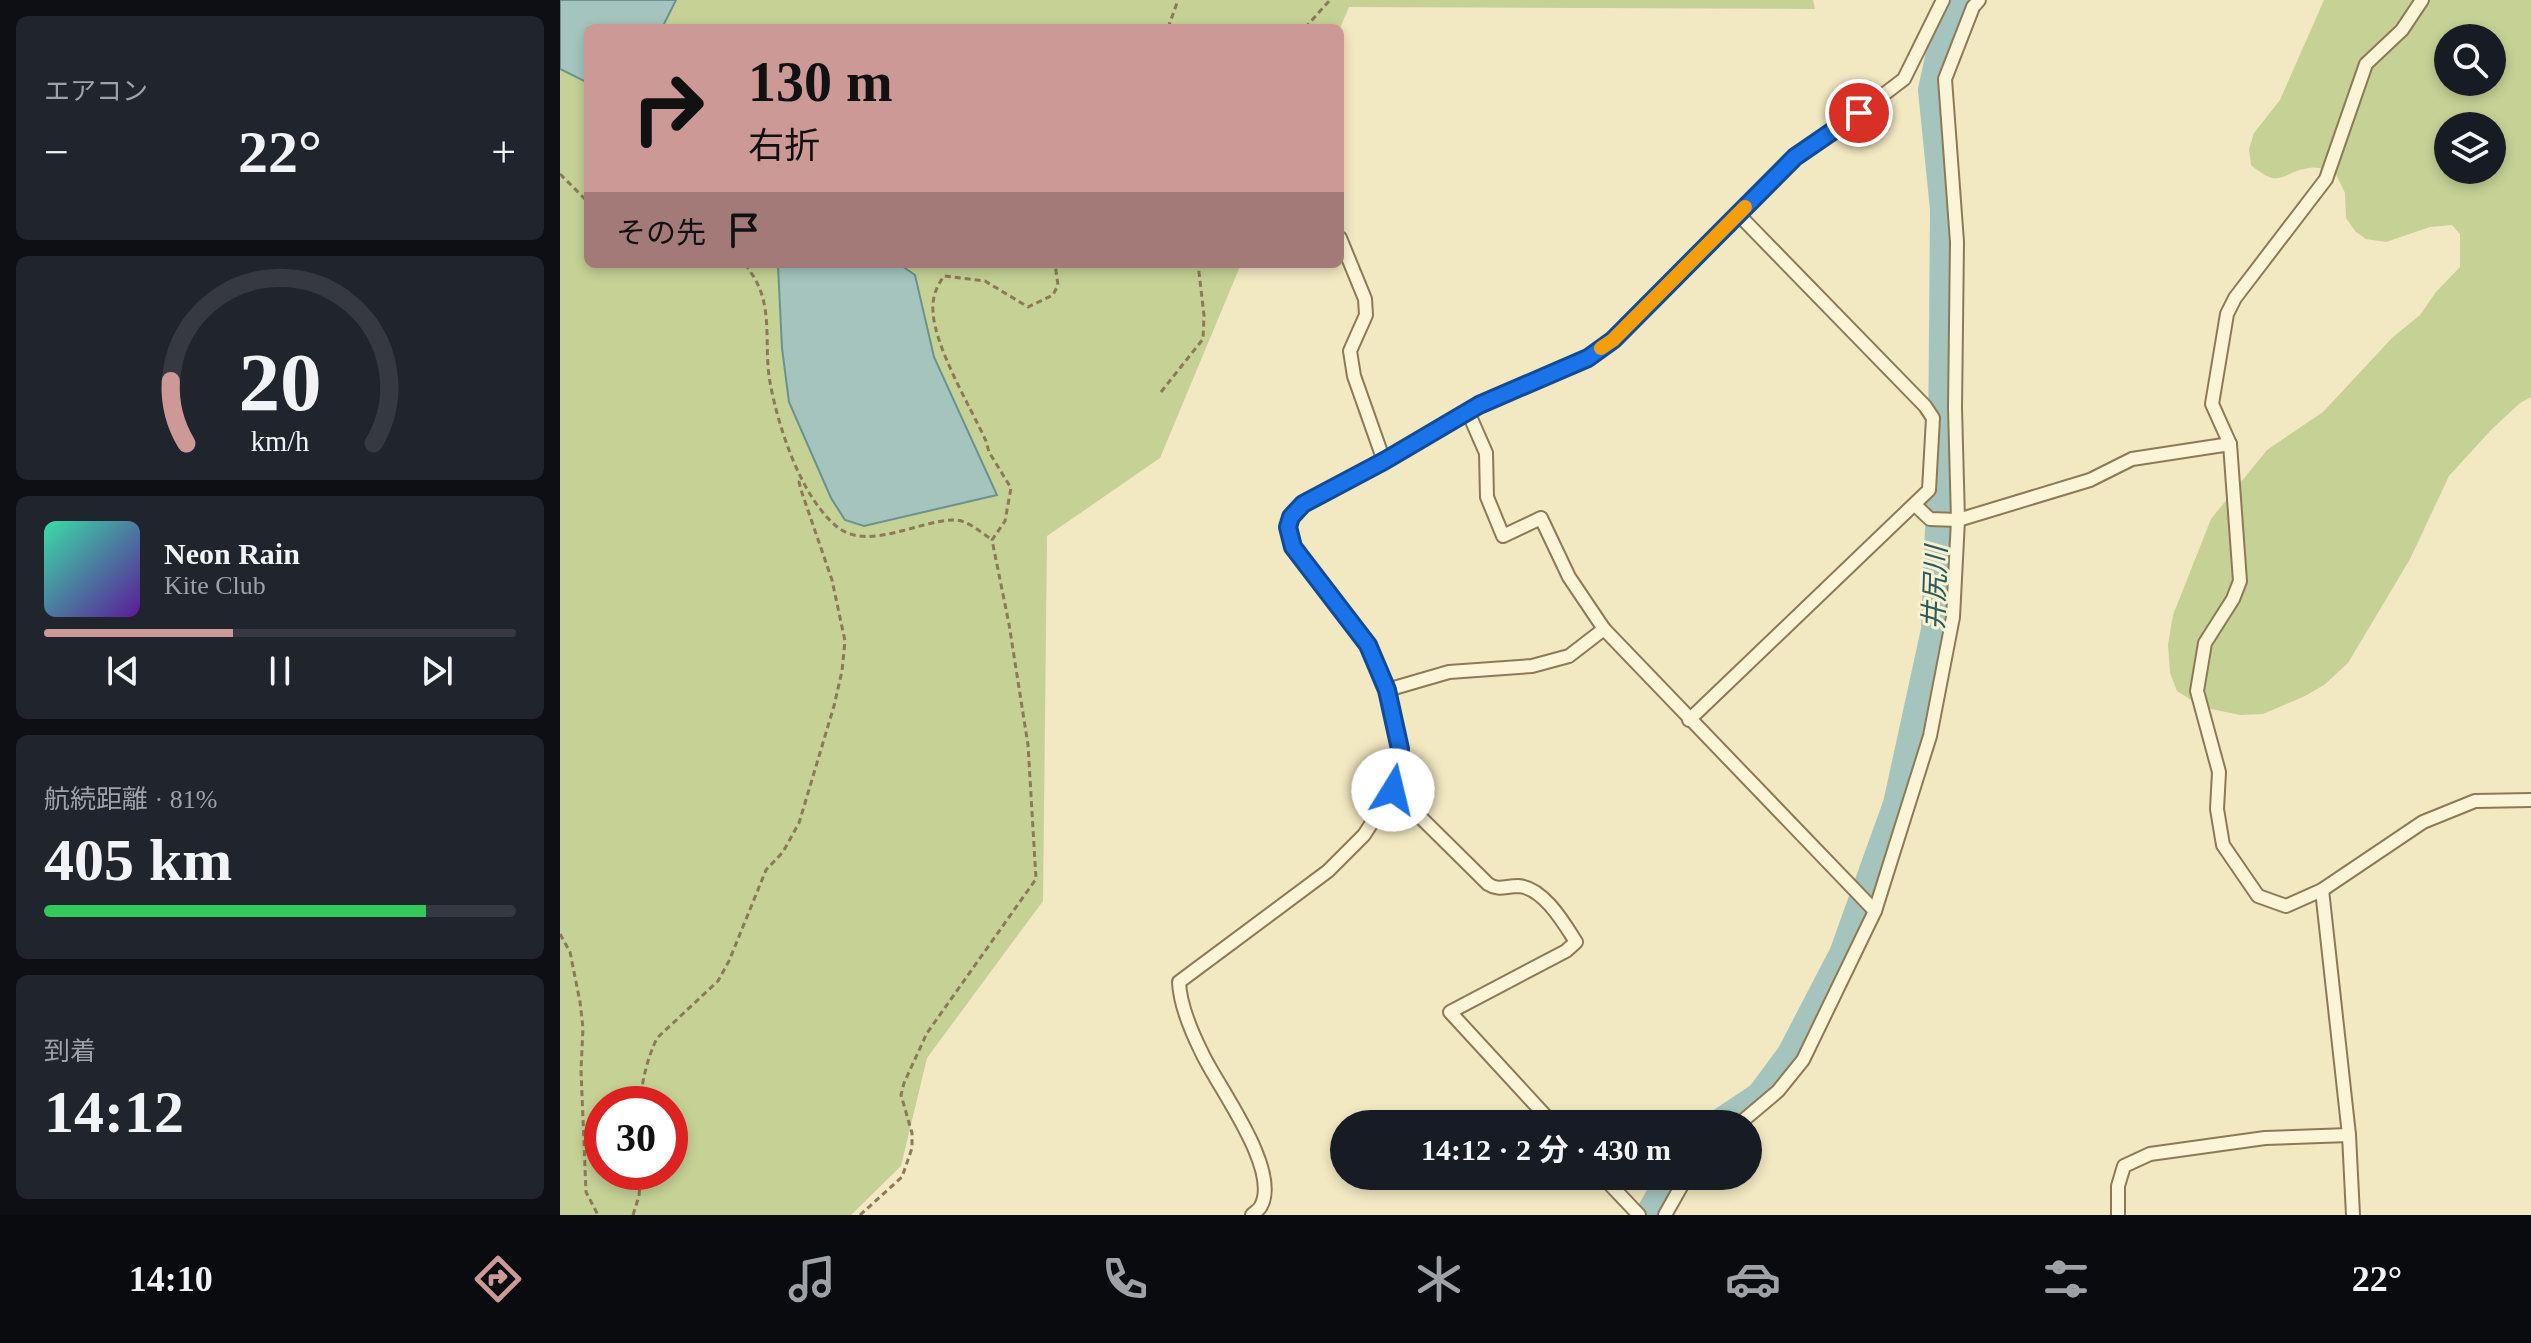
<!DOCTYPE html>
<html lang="ja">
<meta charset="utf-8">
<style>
body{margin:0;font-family:"Times New Roman","Noto Sans JP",serif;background:#20242c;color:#f1f3f6;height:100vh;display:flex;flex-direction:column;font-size:30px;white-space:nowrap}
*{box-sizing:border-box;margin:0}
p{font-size:26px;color:#9ea1a6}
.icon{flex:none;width:44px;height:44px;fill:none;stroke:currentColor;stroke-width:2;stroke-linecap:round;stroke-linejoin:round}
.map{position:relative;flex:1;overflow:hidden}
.drawer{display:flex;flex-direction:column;gap:16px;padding:16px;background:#0d0f14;width:560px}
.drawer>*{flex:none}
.banner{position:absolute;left:24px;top:24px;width:760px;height:244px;border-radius:12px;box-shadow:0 4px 12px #0003;background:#cd9997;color:#111;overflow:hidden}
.fabs{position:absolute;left:1874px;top:24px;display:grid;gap:16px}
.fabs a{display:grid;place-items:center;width:72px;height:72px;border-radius:50%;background:#171b24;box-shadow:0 4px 12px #0003;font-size:40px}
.speed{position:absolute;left:24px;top:1086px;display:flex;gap:16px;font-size:40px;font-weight:700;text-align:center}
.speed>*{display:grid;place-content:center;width:104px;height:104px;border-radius:50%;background:#171b24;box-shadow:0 4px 12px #0003;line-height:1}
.speed .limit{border:12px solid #d22;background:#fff;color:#111}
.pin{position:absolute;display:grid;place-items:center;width:68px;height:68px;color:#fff;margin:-34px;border:4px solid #fff;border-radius:50%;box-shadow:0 2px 8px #0007}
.me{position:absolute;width:88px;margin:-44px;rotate:9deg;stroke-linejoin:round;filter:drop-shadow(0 0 6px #0008)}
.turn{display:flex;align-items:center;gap:28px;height:168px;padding:0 32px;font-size:36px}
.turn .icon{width:104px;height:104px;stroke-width:2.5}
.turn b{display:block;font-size:56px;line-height:68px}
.then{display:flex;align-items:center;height:76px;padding:0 32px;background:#0003;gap:16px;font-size:30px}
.big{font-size:60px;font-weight:700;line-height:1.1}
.drawer .card{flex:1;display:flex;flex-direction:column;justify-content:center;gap:12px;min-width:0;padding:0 28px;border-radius:12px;background:#20242c}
.drawer .dial{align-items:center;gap:0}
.dial svg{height:208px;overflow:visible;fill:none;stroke:#363941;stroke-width:7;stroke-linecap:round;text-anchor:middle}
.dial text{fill:#f1f3f6;stroke:none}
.song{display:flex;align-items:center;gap:24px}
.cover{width:96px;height:96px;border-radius:12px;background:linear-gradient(135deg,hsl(160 70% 55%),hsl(270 70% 35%))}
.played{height:8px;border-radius:4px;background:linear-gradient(90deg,#cd9997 40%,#363941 40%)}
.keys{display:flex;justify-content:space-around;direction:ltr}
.heat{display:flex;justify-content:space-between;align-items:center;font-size:44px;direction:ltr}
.charge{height:12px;border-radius:6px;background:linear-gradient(90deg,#34c759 81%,#363941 0)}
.trip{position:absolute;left:770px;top:1110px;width:432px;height:80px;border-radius:40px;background:#171b24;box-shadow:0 4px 12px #0003;font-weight:700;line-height:80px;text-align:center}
.dock{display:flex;height:128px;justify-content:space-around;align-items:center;background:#090b0e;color:#9ea1a6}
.dock .icon{width:56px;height:56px}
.dock .active{color:#cd9997}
.dock b{font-size:36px;color:#f1f3f6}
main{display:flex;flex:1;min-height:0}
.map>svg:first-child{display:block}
.green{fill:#c5d195;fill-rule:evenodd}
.water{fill:#a5c4bd;stroke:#6a938d;stroke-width:2}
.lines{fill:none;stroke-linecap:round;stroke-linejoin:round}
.river{stroke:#a5c4bd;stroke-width:28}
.street-casing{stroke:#8d7957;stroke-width:16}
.path{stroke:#8d7957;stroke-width:3;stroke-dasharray:6 4;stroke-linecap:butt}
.street{stroke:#fcf4d6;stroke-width:12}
.route-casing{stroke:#114b97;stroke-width:20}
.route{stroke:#1a73e8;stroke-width:14}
.slow{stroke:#f59e0b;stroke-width:14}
.labels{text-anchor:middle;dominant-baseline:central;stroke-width:6;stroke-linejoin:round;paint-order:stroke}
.water-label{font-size:28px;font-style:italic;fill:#2b5c5d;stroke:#f8f1d2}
</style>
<main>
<section class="drawer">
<div class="card"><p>エアコン</p>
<div class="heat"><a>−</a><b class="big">22°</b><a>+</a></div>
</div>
<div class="card dial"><svg viewBox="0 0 100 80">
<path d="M14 69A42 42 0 1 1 86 69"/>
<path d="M14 69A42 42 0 0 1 8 45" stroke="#cd9997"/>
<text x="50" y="56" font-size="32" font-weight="700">20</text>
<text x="50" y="72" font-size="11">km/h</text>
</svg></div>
<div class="card">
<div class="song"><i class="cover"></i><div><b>Neon Rain</b><p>Kite Club</p></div></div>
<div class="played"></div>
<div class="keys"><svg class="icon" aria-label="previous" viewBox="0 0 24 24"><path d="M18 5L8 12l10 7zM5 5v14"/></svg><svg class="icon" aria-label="pause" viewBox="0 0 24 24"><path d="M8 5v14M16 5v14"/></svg><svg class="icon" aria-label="next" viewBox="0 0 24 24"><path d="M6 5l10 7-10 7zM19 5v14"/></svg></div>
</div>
<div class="card"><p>航続距離 · 81%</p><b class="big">405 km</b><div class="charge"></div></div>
<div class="card"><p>到着</p><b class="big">14:12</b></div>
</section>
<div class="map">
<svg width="1971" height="1215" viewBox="0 0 1971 1215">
<rect width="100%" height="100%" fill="#f2e8c2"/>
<g class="green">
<path d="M0,0H1253L1255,9L789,7L780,28H28V264H681L600,458L487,536L483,901L367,1058L341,1166L291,1215H0ZM42,1104H110V1172H42Z"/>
<path d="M1764,0H1971V397L1960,403L1931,430L1889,476L1850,559L1788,663L1764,685L1745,696L1703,714L1680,715L1642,707L1617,691L1610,673L1608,645L1613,615L1651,519L1707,450L1763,412L1832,338L1860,315L1876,292L1900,267V234L1892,225L1870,227L1826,242L1806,239L1796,232L1786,218L1785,193L1775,172C1767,170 1757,166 1749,168C1719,173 1721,190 1691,165L1689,149L1694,133L1720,100ZM1888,38H1932V82H1888ZM1888,126H1932V170H1888Z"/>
</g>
<g class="water">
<path d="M0,0H116L102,28H28V83L0,69Z"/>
<path d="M221,264H339L355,275L374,357L437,495L304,526L285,520L271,498L229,402L222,348L218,266Z"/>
</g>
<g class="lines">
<g class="river">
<path d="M1158,1124L1200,1096L1231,1054L1283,954L1337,804L1375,630L1382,454L1384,209L1372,90L1383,39L1401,0"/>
<path d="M1089,1215L1111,1176"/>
</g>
<g class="street-casing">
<g id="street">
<path d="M1862,0L1842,30L1806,64L1766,179L1675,298L1667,314L1652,404L1670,444L1680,581L1673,599L1645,643L1637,691L1659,772L1657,809L1663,845L1698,896L1726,906L1762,890L1863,822L1915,801L1971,800"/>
<path d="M780,238L805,299L806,315L790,351L794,376L824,461"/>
<path d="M908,412L926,453L927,497L943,536L981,518L1009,577L1044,629L1315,911"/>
<path d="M1355,505L1370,519L1398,520L1530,480L1572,459L1670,444"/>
<path d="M827,690L889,672L972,666L1009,656L1044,629"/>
<path d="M1129,720L1369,490L1373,418L1365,406L1178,214"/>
<path d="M833,790L928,884C939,891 945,886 958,886C983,887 1004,923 1016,942L1006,951L890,1012L993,1124"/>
<path d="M1762,890L1789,1135L1793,1215"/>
<path d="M1179,1124L1218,1091L1243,1060L1315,911L1370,736L1393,617L1398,520L1395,408L1397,242L1385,79L1413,7L1419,0"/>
<path d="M1042,1176L1079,1215"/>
<path d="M692,1215C695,1212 699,1210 701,1206C721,1169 657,1086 642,1053C631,1031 620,1006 619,982L768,871L804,835L833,790L840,749L827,690L808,645L733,547L728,527L731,517L743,504L824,461L919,405L1028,358L1053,340L1235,157L1277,130L1344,79L1383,0"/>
<path d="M1105,1215L1127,1176"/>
<path d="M1558,1215V1186L1564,1166L1590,1154L1705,1138L1789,1135"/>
</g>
</g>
<g class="path">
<path d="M608,28L618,0"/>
<path d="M745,28L770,0"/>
<path d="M0,174L28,202"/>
<path d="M185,264C190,271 195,278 198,285C212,314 204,351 210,382C218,427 242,501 280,529C310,550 361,520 394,520C408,520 420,532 431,539"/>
<path d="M601,392L643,339L644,315L638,264"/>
<path d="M0,934L10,952L20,1002L23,1028L21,1070L26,1192L38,1215"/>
<path d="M80,1104C82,1081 87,1059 97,1038L158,981L169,961L206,870L223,852L239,823L274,706L282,671L285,641L272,580L242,493L239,482L241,478"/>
<path d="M73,1215L79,1196L81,1172"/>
<path d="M300,1215L342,1177L352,1148V1133L341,1095L344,1083L367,1033L476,879L468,745L449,624L432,540L445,521L451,488L429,452L426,441C410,406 375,348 373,312C372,298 376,287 384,276L425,281L468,307L493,295L498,285L495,264"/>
</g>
<use href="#street" class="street"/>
</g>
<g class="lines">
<g class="route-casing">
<path id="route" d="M833,790L840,749L827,690L808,645L733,547L728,527L731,517L743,504L824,461L919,405L1028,358L1053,340L1235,157L1299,113"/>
</g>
<use href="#route" class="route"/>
<path class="slow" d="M1041,348L1053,340L1185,207"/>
</g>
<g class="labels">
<g class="water-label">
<text transform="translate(1375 588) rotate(-88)">井尻川</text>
</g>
</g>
</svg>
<div class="fabs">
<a><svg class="icon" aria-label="search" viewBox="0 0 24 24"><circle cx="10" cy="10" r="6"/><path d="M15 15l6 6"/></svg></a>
<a><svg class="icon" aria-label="layers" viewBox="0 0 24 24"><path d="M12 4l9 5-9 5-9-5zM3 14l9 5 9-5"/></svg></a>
</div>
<div class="speed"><div class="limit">30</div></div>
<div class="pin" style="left:1299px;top:113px;background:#d93025"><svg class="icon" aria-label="arrive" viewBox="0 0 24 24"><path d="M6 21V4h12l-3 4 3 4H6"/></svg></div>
<svg class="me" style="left:833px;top:790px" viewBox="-20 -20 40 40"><circle r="19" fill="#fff"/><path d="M0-13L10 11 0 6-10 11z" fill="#1a73e8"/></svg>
<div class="trip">14:12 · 2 分 · 430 m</div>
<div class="banner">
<div class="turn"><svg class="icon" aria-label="right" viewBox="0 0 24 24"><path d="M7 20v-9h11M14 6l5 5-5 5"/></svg><div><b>130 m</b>右折</div></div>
<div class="then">その先<svg class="icon" aria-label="arrive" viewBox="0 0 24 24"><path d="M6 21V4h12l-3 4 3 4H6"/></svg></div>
</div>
</div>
</main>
<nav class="dock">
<b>14:10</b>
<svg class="icon active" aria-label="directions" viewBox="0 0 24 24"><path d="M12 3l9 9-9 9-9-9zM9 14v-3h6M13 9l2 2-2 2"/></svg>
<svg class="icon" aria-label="music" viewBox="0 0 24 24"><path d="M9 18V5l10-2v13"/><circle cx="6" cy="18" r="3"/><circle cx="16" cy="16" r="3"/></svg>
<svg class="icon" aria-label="phone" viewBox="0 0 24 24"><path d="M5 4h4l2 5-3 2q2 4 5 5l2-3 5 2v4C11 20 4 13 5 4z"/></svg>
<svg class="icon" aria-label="climate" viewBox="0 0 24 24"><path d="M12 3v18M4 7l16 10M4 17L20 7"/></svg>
<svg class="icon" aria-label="car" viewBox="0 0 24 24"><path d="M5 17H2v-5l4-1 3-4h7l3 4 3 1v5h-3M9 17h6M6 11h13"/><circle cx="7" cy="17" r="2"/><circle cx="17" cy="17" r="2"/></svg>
<svg class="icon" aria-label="filters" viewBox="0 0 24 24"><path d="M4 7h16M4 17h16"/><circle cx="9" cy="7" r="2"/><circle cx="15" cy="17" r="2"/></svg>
<b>22°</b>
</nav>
